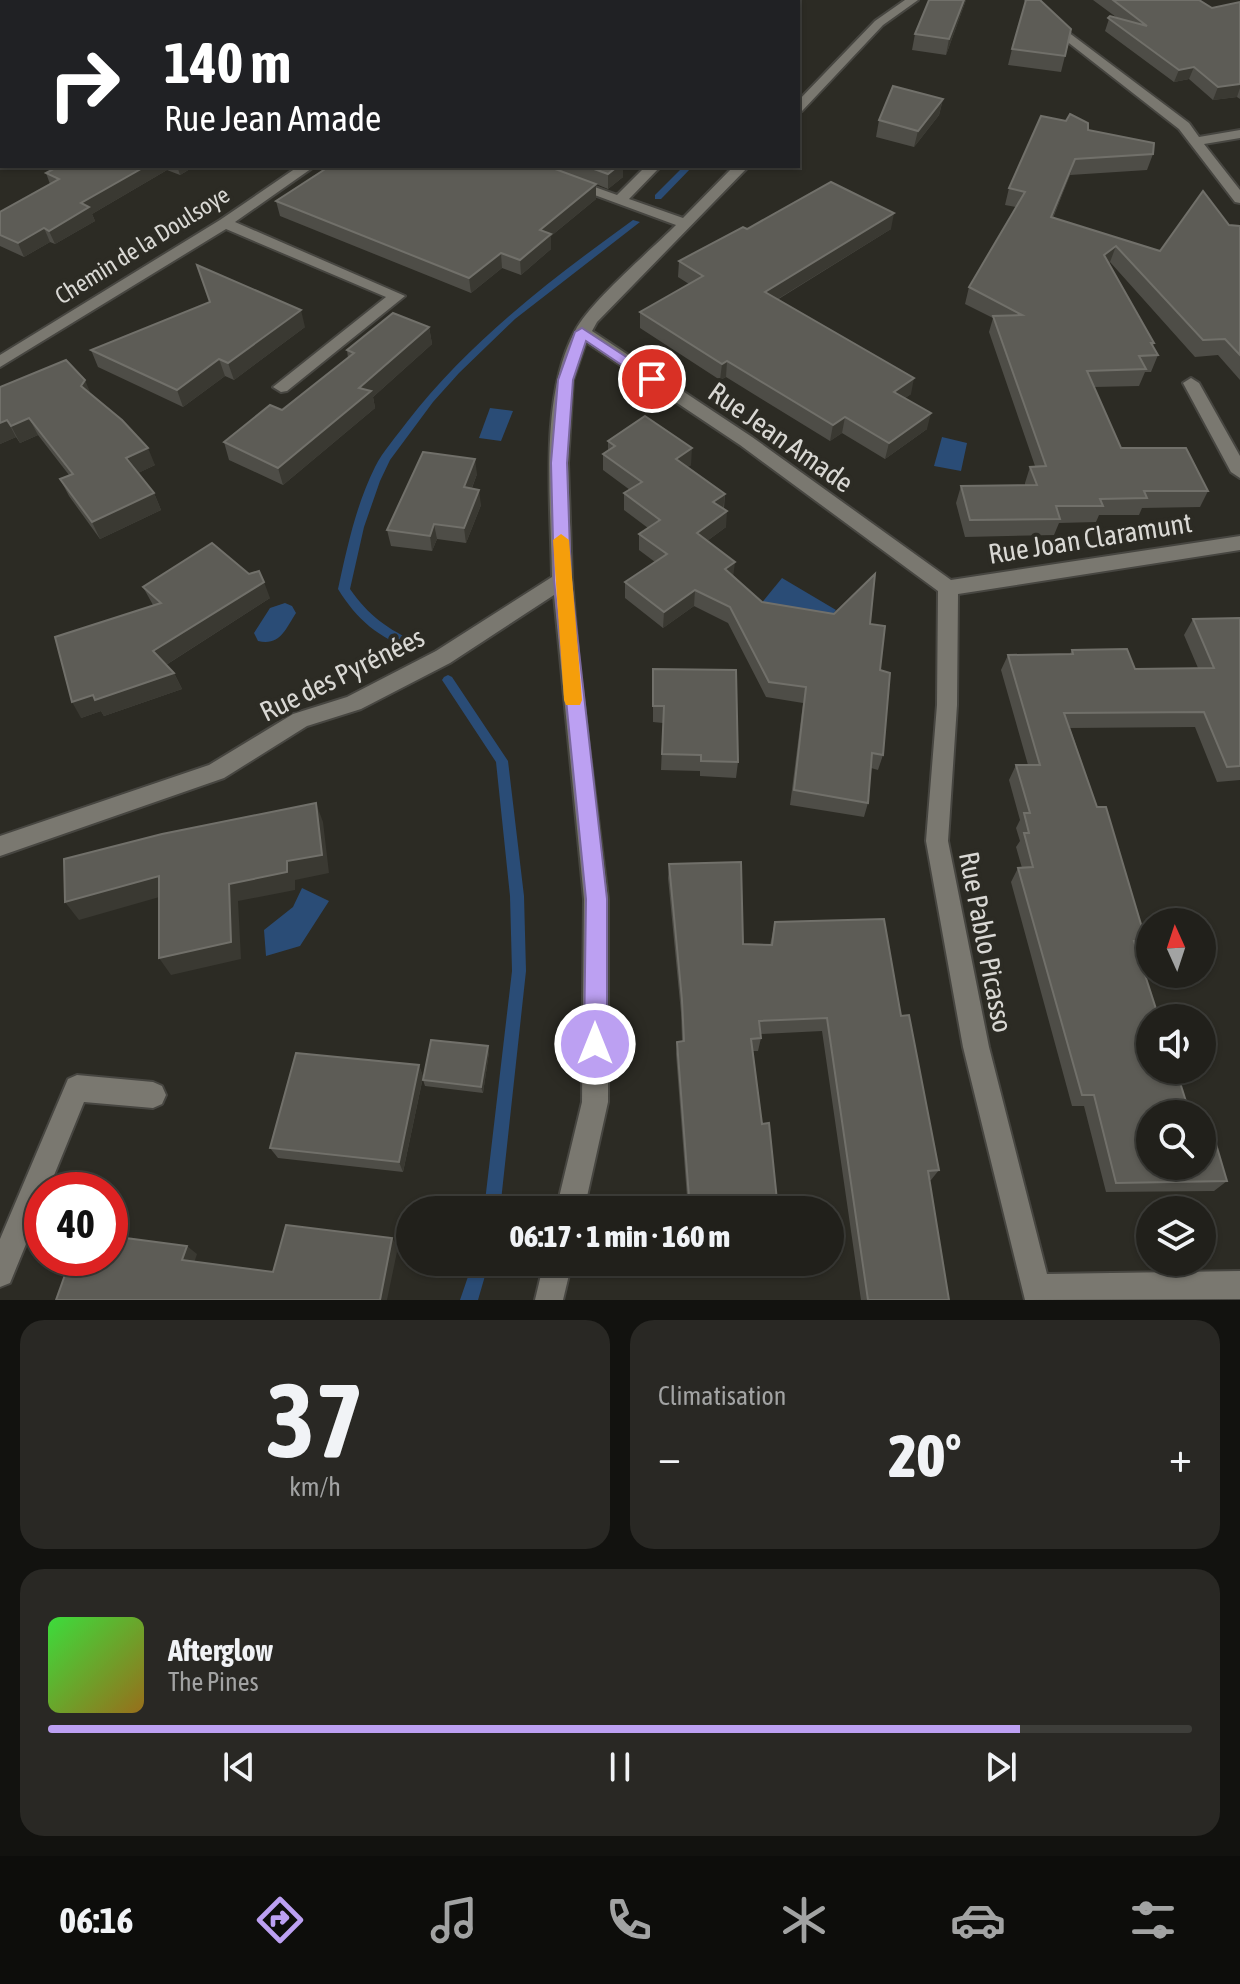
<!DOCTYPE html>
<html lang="fr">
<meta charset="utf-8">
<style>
body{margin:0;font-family:"Asap Condensed",sans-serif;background:#292824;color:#f1f3f6;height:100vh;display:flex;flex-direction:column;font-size:30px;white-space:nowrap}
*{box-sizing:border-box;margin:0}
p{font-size:26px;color:#a2a3a3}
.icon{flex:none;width:44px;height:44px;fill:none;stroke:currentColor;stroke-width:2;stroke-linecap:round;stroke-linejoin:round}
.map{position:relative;height:1300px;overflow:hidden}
.sheet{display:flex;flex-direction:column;gap:20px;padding:20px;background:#12120f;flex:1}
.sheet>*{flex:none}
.top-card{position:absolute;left:0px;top:0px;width:800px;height:168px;box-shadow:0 2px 6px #0004,0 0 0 2px #3e3e3a;background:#202124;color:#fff;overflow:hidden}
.needle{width:52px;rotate:357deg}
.tools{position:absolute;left:1136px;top:908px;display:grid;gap:16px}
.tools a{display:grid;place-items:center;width:80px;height:80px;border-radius:50%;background:#21201b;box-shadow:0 2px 6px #0004,0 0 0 2px #3e3e3a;font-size:40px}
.speed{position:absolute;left:24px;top:1172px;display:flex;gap:16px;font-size:40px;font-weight:700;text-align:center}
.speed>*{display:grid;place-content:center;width:104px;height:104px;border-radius:50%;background:#21201b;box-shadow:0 2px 6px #0004,0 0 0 2px #3e3e3a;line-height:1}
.speed .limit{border:12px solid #d22;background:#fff;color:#111}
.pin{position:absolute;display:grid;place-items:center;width:68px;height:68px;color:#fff;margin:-34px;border:4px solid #fff;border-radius:50%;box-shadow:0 2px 8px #0007}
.me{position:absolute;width:88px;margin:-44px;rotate:0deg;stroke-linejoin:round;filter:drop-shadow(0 0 6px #0008)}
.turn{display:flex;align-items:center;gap:28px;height:168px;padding:0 32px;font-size:36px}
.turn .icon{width:104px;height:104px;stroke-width:2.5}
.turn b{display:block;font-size:56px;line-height:68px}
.big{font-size:60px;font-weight:800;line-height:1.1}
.sheet .card{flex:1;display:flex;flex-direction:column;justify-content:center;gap:12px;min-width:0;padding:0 28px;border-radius:24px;background:#292824}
.sheet .dial{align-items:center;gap:0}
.dial b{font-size:104px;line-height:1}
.song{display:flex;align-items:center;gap:24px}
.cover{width:96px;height:96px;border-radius:12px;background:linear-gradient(135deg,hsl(120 70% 55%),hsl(40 70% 35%))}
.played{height:8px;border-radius:4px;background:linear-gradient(90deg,#bca0f2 85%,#3e3e3a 85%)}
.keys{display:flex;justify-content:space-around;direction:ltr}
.heat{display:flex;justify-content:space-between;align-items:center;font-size:44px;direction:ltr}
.sheet .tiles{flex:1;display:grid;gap:20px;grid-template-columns:1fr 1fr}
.card:last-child{grid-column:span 2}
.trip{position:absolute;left:396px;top:1196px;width:448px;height:80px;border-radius:40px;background:#21201b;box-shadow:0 2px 6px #0004,0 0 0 2px #3e3e3a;font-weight:800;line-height:80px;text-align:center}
.dock{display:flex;height:128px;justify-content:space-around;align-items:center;background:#0d0d0b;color:#a2a3a3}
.dock .icon{width:56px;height:56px}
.dock .active{color:#bca0f2}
.dock b{font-size:36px;color:#f1f3f6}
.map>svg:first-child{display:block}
.water{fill:#2a4c76}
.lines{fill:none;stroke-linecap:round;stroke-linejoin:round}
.stream{fill:#2a4c76;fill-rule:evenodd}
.minor-casing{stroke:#474641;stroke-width:4}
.minor{fill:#7a7870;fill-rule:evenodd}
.wall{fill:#4e4d47}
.shaded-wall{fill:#3a3932}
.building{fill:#5d5c56;stroke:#71706a;stroke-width:2}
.route{fill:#bca0f2;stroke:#7a689d;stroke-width:2}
.slow{fill:#f59e0b}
.labels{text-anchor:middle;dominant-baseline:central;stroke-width:8;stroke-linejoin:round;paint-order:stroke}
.far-street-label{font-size:24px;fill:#d9d8d4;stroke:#2c2b24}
.street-label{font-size:28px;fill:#d9d8d4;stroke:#2c2b24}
</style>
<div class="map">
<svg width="1240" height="1300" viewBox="0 0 1240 1300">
<rect width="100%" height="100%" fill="#2c2b24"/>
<g class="water">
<path d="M490,408L513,411L501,441L479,438Z"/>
<path d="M942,437L967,443L961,471L934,466Z"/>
<path d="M782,578L836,610L828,621L756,610Z"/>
<path d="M285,603L292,606L296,613C285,630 280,646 258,641L254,633L270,608Z"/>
<path d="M302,888L329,901L300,946L266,956L264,930L293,907Z"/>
</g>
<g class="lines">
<g class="stream">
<path d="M795,0H801V2L798,4Z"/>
<path d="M684,166H693L661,199H655V195Z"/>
<path d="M633,220L640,222L515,319L459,373L433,402L390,460L380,481L364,527L350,589C368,615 388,630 417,642L419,645L417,648L413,650C379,638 357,620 338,589C347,548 356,505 375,467C383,451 396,437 407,422C470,341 550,280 633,220Z"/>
<path d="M448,675L452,677L508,761L524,896L526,971L500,1210H484L512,971L510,896L496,762L444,683L442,680L444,677Z"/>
<path d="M473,1262H489L478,1300H460Z"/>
</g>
<g class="minor-casing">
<g id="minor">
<rect x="761" y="0" width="12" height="2"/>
<path d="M905,0H918L883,25L802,111L798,112V101L875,21Z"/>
<path d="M1026,0H1038L1068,32L1189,123L1199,137L1240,130V138L1204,144L1240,190V203L1235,202L1179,129L1060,36Z"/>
<path d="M299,166H315L235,222L405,296L287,391L281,392L273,387L386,297L226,229L0,367V355L220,220Z"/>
<path d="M516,166H536L617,195L646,166H661L629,199L683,218L734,166H749L597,322L592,331L752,437L951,580L1240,536V550L958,594L957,705L948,841L989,1047L1047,1274L1240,1271V1299L1025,1300L963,1047L926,841L937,705L938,591L740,445L586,342L573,380L568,463L572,580L579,665L608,899V1102L584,1210H556L582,1102L584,899L554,595L450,663L361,709L307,726L224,778L0,856V836L209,765L293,714L347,697L436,651L552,577C551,501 539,398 575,331C590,302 650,251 676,225Z"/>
<path d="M1191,378L1199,383L1240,456V478L1231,472L1183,383Z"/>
<path d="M77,1075L153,1082L162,1086L166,1095L162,1104L153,1108L84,1102L48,1190H42V1205L10,1283L0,1287V1239L68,1079Z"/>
<path d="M544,1262H572L563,1300H535Z"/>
</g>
</g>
<use href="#minor" class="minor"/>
</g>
<g class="wall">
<path d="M929,0H966L946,55L912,50L915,34Z"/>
<path d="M1093,0H1199L1212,8L1240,2V99L1237,97L1213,100L1189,79L1174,82L1105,31L1110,16L1116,17Z"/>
<path d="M1012,49L1065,56L1061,72L1008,65Z"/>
<path d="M0,88L2,89V134L0,133Z"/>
<path d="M943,99L939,115L914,147L876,137L879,120Z"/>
<path d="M1088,130L1153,154L1147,170L1070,175L1053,218L1160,251L1229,225L1240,226V380L1218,355L1195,357L1110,262L1109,263L1154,343L1153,346L1158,355L1151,372H1145L1139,386L1094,387L1121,448L1208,491L1200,507L1142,508L1139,515H1099L1096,522L1059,523L1054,535L965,537L956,503L961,486L1025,485V483L1030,467L1035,466L989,332L993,318L965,304L969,287L1016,207L1005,205L1009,188Z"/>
<path d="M59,166H195L180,175L167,170L92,214L95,221L55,244L50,242L24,257L0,246V212L50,184L46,173Z"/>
<path d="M330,166H628L623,170V177L608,189L596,184V199L551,236V249L521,275L502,268L471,293L280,216L276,201Z"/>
<path d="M747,229H891L777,300L911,394L905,398L927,429L885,459L842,433L830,441L726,377L720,380L640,328V312L689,284L678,277L679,261Z"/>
<path d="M305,327L234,380L225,376L183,407L98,367L91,350Z"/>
<path d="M429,327L432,344L373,397L375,408L283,485L229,460L224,442L282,410L348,358L347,350Z"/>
<path d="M0,387L91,395L155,465L138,473L154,493L161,510L100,539L69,496L60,479L69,475L38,435L20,443L16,437L0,444Z"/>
<path d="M608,441L691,465L687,467L725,494L724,508L726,527L707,541L733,576L762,602L870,624L880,670L883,755L878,770L871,768L868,803L864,817L790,805L803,703L766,697L728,623L694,606L663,628L625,598V582L655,562L639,550V534L648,528L624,510V493L630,490L603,470V454L608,451Z"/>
<path d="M477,474L472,488L481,505L466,543L437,539L432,551L391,546L387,530Z"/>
<path d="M143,587L270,598L166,665L174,673L182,689L104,716L101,711L81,718L153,605Z"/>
<path d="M1240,618V780L1217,782L1195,727L1070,728L1097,807L1146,941L1138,953L1150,1114L1227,1181L1214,1191L1106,1192L1084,1106H1072L1011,882L1018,868H1022L1016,847L1020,841L1016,828L1020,820L1009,780L1016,765H1028L1001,670L1008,655L1070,654L1072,650L1135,669L1198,668L1184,635L1193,619Z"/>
<path d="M653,686L738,762L736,778L700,776V771L661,770L663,723L653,722Z"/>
<path d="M669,864L743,944L770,945L775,922L901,1016L939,1170L931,1180H929L948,1300H861L822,1031L760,1034L761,1038L758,1051H753L762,1124L778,1210H688L676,1054L677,1042L682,1041L681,1013L668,878Z"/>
<path d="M489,1052L483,1093L425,1086L423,1080Z"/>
<path d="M419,1065L423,1077L403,1172L278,1158L270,1148Z"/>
</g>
<g class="shaded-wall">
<path d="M574,0H590L588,2H571Z"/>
<path d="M964,0H966L946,55L949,39Z"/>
<path d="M1194,67L1189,79L1174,82L1179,70Z"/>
<path d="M1240,84V88L1237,97L1213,100L1218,87Z"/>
<path d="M943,99L939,115L914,147L918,131Z"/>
<path d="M1075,159L1070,175L1046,233L1051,217Z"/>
<path d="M146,166H165L167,170L92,214L95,221L55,244L49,231L81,203Z"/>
<path d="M177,166H195L180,175Z"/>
<path d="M617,166H628L623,170V177L608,189V174Z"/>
<path d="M596,184V199L551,236V249L521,275L520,260L540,230Z"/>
<path d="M894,213L891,229L763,308L765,292Z"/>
<path d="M44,228L50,242L24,257L18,243Z"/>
<path d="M1116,246L1110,262L1098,271L1104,255Z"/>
<path d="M501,253L502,268L471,293L469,278Z"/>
<path d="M301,310L305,327L234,380L228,363Z"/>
<path d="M429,327L432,344L373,397L375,408L283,485L278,468L359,388Z"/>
<path d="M219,359L225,376L183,407L177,390Z"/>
<path d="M727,361L726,377L720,380L722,364Z"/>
<path d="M914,378L911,394L891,408L894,392Z"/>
<path d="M85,380L92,397L81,386Z"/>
<path d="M931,413L927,429L885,459L889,443Z"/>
<path d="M845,417L842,433L830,441L833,425Z"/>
<path d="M29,418L38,435L20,443L11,426Z"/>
<path d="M7,420L16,437L0,444V423Z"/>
<path d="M148,448L155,465L134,475L126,458Z"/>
<path d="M692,448L691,465L675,476L676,459Z"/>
<path d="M475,459L477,474L466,503L464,487Z"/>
<path d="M479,490L481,505L466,543L464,528Z"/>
<path d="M154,493L161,510L100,539L92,522Z"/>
<path d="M725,494L723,510L713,502Z"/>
<path d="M727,511L726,527L696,549L697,533Z"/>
<path d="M434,524L437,539L432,551L430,536Z"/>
<path d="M735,562L733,578L725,569Z"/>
<path d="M264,582L270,598L161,668L153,651Z"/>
<path d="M695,590L694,606L663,628L664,612Z"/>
<path d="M174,673L182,689L104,716L101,711L81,718L72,702L93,695Z"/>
<path d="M316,803L323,822L329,873L295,880V890L238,901L241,959L171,975L159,958L229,884L287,861Z"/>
<path d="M159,876L170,894L79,920L65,902Z"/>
<path d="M488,1046L489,1052L483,1093L481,1087Z"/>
<path d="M419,1065L423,1077L403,1172L399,1162Z"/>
<path d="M392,1238L398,1247L387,1300H380Z"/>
<path d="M187,1246L197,1254L192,1269L182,1260Z"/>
</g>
<g class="building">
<path d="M129,0H316L322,2H124Z"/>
<path d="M458,0H574L571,2H455Z"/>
<path d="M929,0H964L949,39L915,34Z"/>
<path d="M1026,0H1040L1071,29L1065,56L1012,49Z"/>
<path d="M1113,0H1199L1212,8L1240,2V84L1218,87L1194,67L1179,70L1108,18L1110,16L1147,26Z"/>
<path d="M893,86L943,99L918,131L879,120Z"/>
<path d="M0,88L2,89V123L0,122Z"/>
<path d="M1070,114L1088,123V130L1154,143L1153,154L1075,159L1051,217L1160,251L1203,191L1229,225L1240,226V355L1225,339L1203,340L1116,246L1104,255L1154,343H1151L1158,355L1139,356L1146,369L1087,371L1121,448H1186L1208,491H1144L1147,498L1100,499L1103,506H1056L1060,519L970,520L961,486L1037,485L1030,467L1046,466L993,316L1022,315L969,287L1025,192L1009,188L1041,116L1066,121Z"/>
<path d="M59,166H146L81,203L89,207L49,231L44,228L18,243L0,235V212L59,179L46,173Z"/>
<path d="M330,166H547L596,184L540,230L551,234L520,260L501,253L469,278L276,201Z"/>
<path d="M586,166H618L608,174Z"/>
<path d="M831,182L894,213L765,292L914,378L894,392L931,413L889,443L845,417L833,425L727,361L722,364L640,312L703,276L679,261L743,227L747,229Z"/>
<path d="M197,265L301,310L228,363L219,359L177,390L91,350L210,302Z"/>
<path d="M393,313L429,327L359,388L371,391L278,468L224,442L270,405L282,410L354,353L347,350Z"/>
<path d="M66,360L85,380L81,386L122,420L148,448L126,458L154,493L92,522L60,479L73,474L29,418L11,426L7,420L0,423V387Z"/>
<path d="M645,416L692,448L676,459L725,494L713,502L727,511L697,533L735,562L725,569L762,602L834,614L875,574L870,624L885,626L880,670L890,673L883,755L872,753L868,803L794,790L806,687L769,682L730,607L695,590L664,612L625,582L667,554L639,534L660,520L624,493L642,482L603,454L615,446L608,441Z"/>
<path d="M423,452L475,459L464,487L479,490L464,528L434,524L430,536L387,530Z"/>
<path d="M212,543L249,574L259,571L264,582L153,651L174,673L95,700L93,695L72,702L55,637L161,603L143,587Z"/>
<path d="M1240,618V766L1227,767L1204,712L1064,713L1097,807H1106L1146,941H1134L1159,1018H1150V1070H1176L1190,1114H1150V1166H1202V1134H1213L1227,1181L1116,1183L1094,1095H1082L1018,868L1033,867L1024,833H1029L1024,813H1030L1016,765H1040L1008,655L1073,654L1072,650L1127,649L1135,669L1214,668L1193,619Z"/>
<path d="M653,669L736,670L738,762L701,761V755L662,754L664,706H653Z"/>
<path d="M316,803L322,855L287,861V872L229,884L231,942L159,958V876L65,902L64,859L162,834Z"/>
<path d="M741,862L743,944L772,945L775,922L884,919L901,1016L909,1015L939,1170L928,1171L949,1300H868L827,1018L759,1021L761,1038L751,1039L762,1124L769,1123L778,1210H690L677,1042L684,1041L682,1000L669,864Z"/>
<path d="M431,1040L488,1046L481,1087L423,1080Z"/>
<path d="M296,1053L419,1065L399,1162L270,1148Z"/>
<path d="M286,1225L392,1238L380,1300H56L71,1258H110V1236L187,1246L182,1260L273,1272Z"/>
</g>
<path class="route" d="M582,328L660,379L652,384L647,382L586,341L573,380L567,463L571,580L607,899V1044L603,1052L595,1056L587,1052L584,1044L586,899L554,580L551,463L558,380L575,332Z"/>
<path class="slow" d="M561,534L569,540L582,700L580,705H566L564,700L553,540Z"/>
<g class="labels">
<g class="far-street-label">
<text transform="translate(142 245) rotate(-32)">Chemin de la Doulsoye</text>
</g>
<g class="street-label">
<text transform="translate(781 437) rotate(35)">Rue Jean Amade</text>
<text transform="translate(1090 538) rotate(-9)">Rue Joan Claramunt</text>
<text transform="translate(342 674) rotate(-26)">Rue des Pyrénées</text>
<text transform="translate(986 942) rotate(79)">Rue Pablo Picasso</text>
</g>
</g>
</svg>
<div class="tools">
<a><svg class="needle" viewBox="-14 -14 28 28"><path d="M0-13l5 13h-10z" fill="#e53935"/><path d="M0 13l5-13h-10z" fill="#a2a3a3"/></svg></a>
<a><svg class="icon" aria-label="sound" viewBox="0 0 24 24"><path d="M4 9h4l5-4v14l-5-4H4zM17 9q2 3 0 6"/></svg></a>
<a><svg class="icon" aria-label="search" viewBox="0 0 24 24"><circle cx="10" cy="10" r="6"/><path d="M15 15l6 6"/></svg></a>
<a><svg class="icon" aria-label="layers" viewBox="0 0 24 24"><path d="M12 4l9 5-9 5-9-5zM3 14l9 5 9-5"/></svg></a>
</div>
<div class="speed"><div class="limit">40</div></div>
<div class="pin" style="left:652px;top:379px;background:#d93025"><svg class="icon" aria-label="arrive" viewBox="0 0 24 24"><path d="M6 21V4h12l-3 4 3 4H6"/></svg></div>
<svg class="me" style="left:595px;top:1044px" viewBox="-20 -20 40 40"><circle r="17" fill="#bca0f2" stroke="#fff" stroke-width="3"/><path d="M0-11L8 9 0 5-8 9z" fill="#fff"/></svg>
<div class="trip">06:17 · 1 min · 160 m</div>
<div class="top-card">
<div class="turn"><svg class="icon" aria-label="right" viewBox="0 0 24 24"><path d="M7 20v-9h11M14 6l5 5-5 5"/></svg><div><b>140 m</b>Rue Jean Amade</div></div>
</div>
</div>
<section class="sheet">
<div class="tiles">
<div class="card dial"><b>37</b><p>km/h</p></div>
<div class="card"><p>Climatisation</p>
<div class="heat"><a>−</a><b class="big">20°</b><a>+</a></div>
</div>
<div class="card">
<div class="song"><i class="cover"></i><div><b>Afterglow</b><p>The Pines</p></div></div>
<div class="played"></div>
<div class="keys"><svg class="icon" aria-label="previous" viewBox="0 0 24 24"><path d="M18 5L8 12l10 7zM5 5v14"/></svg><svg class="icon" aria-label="pause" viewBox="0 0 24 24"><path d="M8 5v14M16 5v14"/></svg><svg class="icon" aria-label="next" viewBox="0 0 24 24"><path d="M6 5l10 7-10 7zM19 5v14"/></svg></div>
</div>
</div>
</section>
<nav class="dock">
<b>06:16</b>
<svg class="icon active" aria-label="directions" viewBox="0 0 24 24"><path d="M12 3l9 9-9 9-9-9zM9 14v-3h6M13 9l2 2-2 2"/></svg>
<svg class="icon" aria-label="music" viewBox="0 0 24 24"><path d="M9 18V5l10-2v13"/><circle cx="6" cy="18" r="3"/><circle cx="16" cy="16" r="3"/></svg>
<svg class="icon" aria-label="phone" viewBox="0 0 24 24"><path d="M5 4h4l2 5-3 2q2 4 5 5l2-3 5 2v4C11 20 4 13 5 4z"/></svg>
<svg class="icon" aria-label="climate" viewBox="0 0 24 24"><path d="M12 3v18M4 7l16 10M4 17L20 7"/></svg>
<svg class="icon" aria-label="car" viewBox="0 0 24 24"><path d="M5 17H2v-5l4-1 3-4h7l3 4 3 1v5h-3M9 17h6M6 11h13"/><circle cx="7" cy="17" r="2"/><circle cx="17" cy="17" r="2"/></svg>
<svg class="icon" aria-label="filters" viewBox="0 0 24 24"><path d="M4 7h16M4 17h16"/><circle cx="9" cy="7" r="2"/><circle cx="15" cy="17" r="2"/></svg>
</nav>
